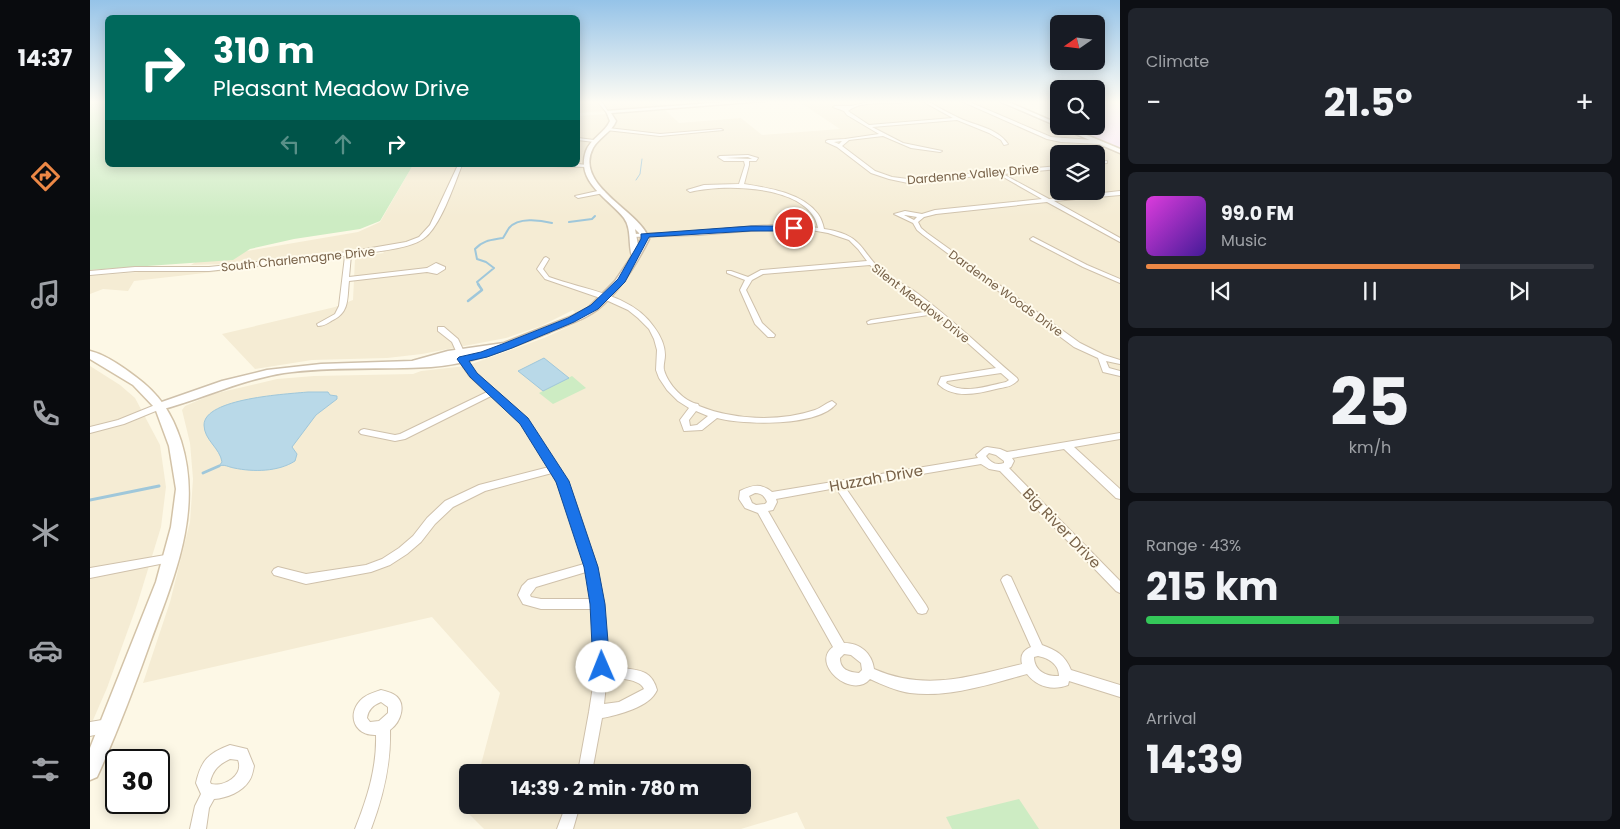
<!DOCTYPE html>
<meta charset="utf-8">
<style>
body{margin:0;font-family:Poppins,sans-serif;background:#20242c;color:#f1f3f6;height:100vh;display:flex;flex-direction:column;font-size:19px;white-space:nowrap}
*{box-sizing:border-box;margin:0}
p{font-size:16px;color:#9ea1a6}
.icon{flex:none;width:28px;height:28px;fill:none;stroke:currentColor;stroke-width:2;stroke-linecap:round;stroke-linejoin:round}
.map{position:relative;flex:1;overflow:hidden}
.panel{display:flex;flex-direction:column;gap:8px;padding:8px;background:#0d0f14;width:500px}
.panel>*{flex:none}
.guide{position:absolute;left:15px;top:15px;width:475px;height:152px;border-radius:8px;box-shadow:0 2px 12px #0003;background:#00695c;color:#fff;overflow:hidden}
.needle{width:32px;rotate:256deg}
.fabs{position:absolute;left:960px;top:15px;display:grid;gap:10px}
.fabs a{display:grid;place-items:center;width:55px;height:55px;border-radius:8px;background:#171b24;box-shadow:0 2px 12px #0003;font-size:25px}
.speed{position:absolute;left:15px;top:749px;display:flex;gap:10px;font-size:25px;font-weight:700;text-align:center}
.speed>*{display:grid;place-content:center;width:65px;height:65px;border-radius:50%;background:#171b24;box-shadow:0 2px 12px #0003;line-height:1}
.speed .limit{border:2px solid #111;border-radius:8px;background:#fff;color:#111}
.pin{position:absolute;display:grid;place-items:center;width:42px;height:42px;color:#fff;margin:-21px;border:2px solid #fff;border-radius:50%;box-shadow:0 1px 5px #0007}
.me{position:absolute;width:55px;margin:-28px;rotate:359deg;stroke-linejoin:round;filter:drop-shadow(0 0 4px #0008)}
.turn{display:flex;align-items:center;gap:18px;height:105px;padding:0 25px;font-size:22px}
.turn .icon{width:65px;height:65px;stroke-width:2.5}
.turn b{display:block;font-size:35px;line-height:42px}
.lanes{display:flex;align-items:center;height:48px;padding:0 25px;background:#0003;justify-content:center;gap:25px;direction:ltr}
.lanes .off{opacity:.35}
.big{font-size:38px;font-weight:700;line-height:1.1}
.panel .widget{flex:1;display:flex;flex-direction:column;justify-content:center;gap:8px;min-width:0;padding:0 18px;border-radius:8px;background:#20242c}
.panel .dial{align-items:center;gap:0}
.dial b{font-size:65px;line-height:1}
.song{display:flex;align-items:center;gap:15px}
.cover{width:60px;height:60px;border-radius:8px;background:linear-gradient(135deg,hsl(300 70% 55%),hsl(260 70% 35%))}
.played{height:5px;border-radius:2px;background:linear-gradient(90deg,#ec8846 70%,#363941 70%)}
.keys{display:flex;justify-content:space-around;direction:ltr}
.heat{display:flex;justify-content:space-between;align-items:center;font-size:28px;direction:ltr}
.charge{height:8px;border-radius:4px;background:linear-gradient(90deg,#34c759 43%,#363941 0)}
.trip{position:absolute;left:369px;top:764px;width:292px;height:50px;border-radius:8px;background:#171b24;box-shadow:0 2px 12px #0003;font-weight:700;line-height:50px;text-align:center}
main{display:flex;flex:1;min-height:0}
.menu{display:flex;flex-direction:column;width:90px;justify-content:space-around;align-items:center;background:#090b0e;color:#9ea1a6}
.menu .icon{width:35px;height:35px}
.menu .active{color:#ec8846}
.menu b{font-size:22px;color:#f1f3f6}
.map>svg:first-child{display:block}
.residential{fill:#f5ecd4;fill-rule:evenodd}
.education{fill:#f5e2fa}
.green{fill:#cdecc3}
.water{fill:#b9d9e8;stroke:#9fc7da}
.lines{fill:none;stroke-linecap:round;stroke-linejoin:round}
.stream-far3{stroke:#9fc7da;stroke-width:1}
.stream-far2{stroke:#9fc7da;stroke-width:2}
.stream-far1{stroke:#9fc7da;stroke-width:2.5}
.stream{stroke:#9fc7da;stroke-width:3}
.minor-casing{stroke:#cfc1ab;stroke-width:2}
.tertiary-casing{stroke:#cfc1ab;stroke-width:3}
.secondary-casing{stroke:#d3c3a8;stroke-width:3}
.minor{fill:#fff;fill-rule:evenodd}
.tertiary{fill:#fff;fill-rule:evenodd}
.secondary{fill:#fff;fill-rule:evenodd}
.route{fill:#1a73e8;stroke:#114b97}
.labels{text-anchor:middle;dominant-baseline:central;stroke-width:4;stroke-linejoin:round;paint-order:stroke}
.far-street-label{font-size:12px;fill:#786249;stroke:#fffbed}
.street-label{font-size:15px;fill:#786249;stroke:#fffbed}
</style>
<main>
<nav class="menu">
<b>14:37</b>
<svg class="icon active" aria-label="directions" viewBox="0 0 24 24"><path d="M12 3l9 9-9 9-9-9zM9 14v-3h6M13 9l2 2-2 2"/></svg>
<svg class="icon" aria-label="music" viewBox="0 0 24 24"><path d="M9 18V5l10-2v13"/><circle cx="6" cy="18" r="3"/><circle cx="16" cy="16" r="3"/></svg>
<svg class="icon" aria-label="phone" viewBox="0 0 24 24"><path d="M5 4h4l2 5-3 2q2 4 5 5l2-3 5 2v4C11 20 4 13 5 4z"/></svg>
<svg class="icon" aria-label="climate" viewBox="0 0 24 24"><path d="M12 3v18M4 7l16 10M4 17L20 7"/></svg>
<svg class="icon" aria-label="car" viewBox="0 0 24 24"><path d="M5 17H2v-5l4-1 3-4h7l3 4 3 1v5h-3M9 17h6M6 11h13"/><circle cx="7" cy="17" r="2"/><circle cx="17" cy="17" r="2"/></svg>
<svg class="icon" aria-label="filters" viewBox="0 0 24 24"><path d="M4 7h16M4 17h16"/><circle cx="9" cy="7" r="2"/><circle cx="15" cy="17" r="2"/></svg>
</nav>
<div class="map">
<svg width="1030" height="829" viewBox="0 0 1030 829">
<rect width="100%" height="100%" fill="#fdf8e6"/>
<g class="residential">
<path d="M488,101H564L571,107L488,113Z"/>
<path d="M708,101H904L1030,155V829H715L707,812L651,829H394L378,813L380,805H652V772H389L410,693L342,617L53,683L80,602L100,522L103,479L100,443L92,410L95,406L123,394L187,379L224,376L323,374L331,371L376,366L454,338L491,321L483,310L451,326L416,338L332,354L297,358L222,360L165,369L132,334L245,307L263,300L265,259L272,256L294,253L289,247L134,264L101,265L110,259L268,232L290,222L323,165H488V116L575,110L589,123L651,118L672,135L750,129ZM969,154H1006V191H969Z"/>
<path d="M141,270L44,281L38,291L13,289L0,294V276L49,272Z"/>
<path d="M0,366L30,385L45,398L70,445L76,487L71,527L47,605L17,688L0,727Z"/>
</g>
<path class="education" d="M1006,101H1030V151L970,126H1006Z"/>
<g class="green">
<path d="M0,101H17L18,165H323L290,221L270,229L204,239L160,249L143,260L0,270Z"/>
<path d="M482,376L496,388L463,404L449,393Z"/>
<path d="M929,799L949,829H862L856,817Z"/>
</g>
<g class="water">
<path d="M454,358L479,378L453,391L428,371Z"/>
<path d="M218,392H238L240,395L247,396V399L226,415L202,447L207,454L205,461C188,472 163,472 144,468C138,467 135,464 129,466L132,462C130,448 114,440 114,425C114,398 198,394 218,392Z"/>
</g>
<g class="lines">
<path class="stream-far3" d="M546,180L550,174L552,159"/>
<g class="stream-far2">
<path d="M479,222L502,219L505,216"/>
<path d="M389,285L387,282L404,268L396,262L387,259L385,249C393,240 402,240 413,238C415,235 417,231 419,228C428,217 450,220 462,223"/>
</g>
<path class="stream-far1" d="M378,301L392,290L388,284"/>
<g class="stream">
<path d="M113,473L129,466"/>
<path d="M0,500L69,486"/>
</g>
<g class="minor-casing">
<g id="minor">
<path d="M507,101H511L519,113H517Z"/>
<path d="M785,101H820C801,107 775,98 758,111L779,125L863,118L832,101H837C848,107 858,113 869,118C886,126 907,128 918,144L914,145L911,140L899,133L867,120L782,127L813,143L852,151L850,152L821,148L793,136L759,140L752,146L785,171L802,177L818,179L969,166V169L913,174L959,199L1030,191V195L964,201L1030,238V242L957,202L846,214L834,217L828,222L831,228L837,233L990,343L1014,355L1030,360V364L1016,361L1019,368L1030,371V376L1013,372L1008,358L984,347L833,235L827,230L823,223L804,214L815,211L832,214L845,210L952,199L908,174L818,183L799,179L781,173L747,147L736,142V141L738,140L755,139L789,134L757,115L754,111L743,107L745,106H761ZM752,141L749,144L744,142ZM814,215H815L827,217L824,220Z"/>
<path d="M871,101H877L961,137L1003,140L1011,143L1009,144L971,142L957,139Z"/>
<path d="M518,128L570,134L631,129L633,130L570,136L516,130Z"/>
<path d="M488,138L504,140L506,141L504,142L488,140Z"/>
<path d="M658,155L668,158L666,161H659V165L654,184C679,188 712,193 728,214C731,218 733,224 734,229C777,235 770,255 797,275C807,282 817,286 827,293C862,319 894,350 927,378L928,380C922,387 915,387 906,389C887,394 863,399 848,384L851,377L906,368L845,314L778,324L777,322L781,320L840,311L820,295L792,277L780,265L673,274L662,280L656,290L672,323L685,335L684,337H678L665,324L650,290L655,280L637,273V271H641L658,277L671,270L777,261L768,249L759,240L738,233L721,230L683,229L608,235L541,237V235L543,234C565,233 587,233 609,231C648,228 689,221 728,228C727,224 726,220 724,217C705,185 632,184 600,192L597,190L614,185L649,184L655,165L654,161H634L628,157L630,156ZM658,157L662,159L635,158ZM911,373L919,380L916,382C897,386 874,395 856,383L857,381Z"/>
<path d="M1017,161V163L1006,164V162Z"/>
<path d="M488,164L497,165L499,166L497,167L463,166L461,165Z"/>
<path d="M368,165H372C364,185 350,228 333,239C317,250 280,252 261,255L259,277L337,268L346,263L355,267V269L347,274L337,272L259,281C257,297 260,312 243,320C238,323 234,326 228,326L227,324L245,314L249,306L255,256L119,271H45L0,275V271L45,267H119L258,252L316,242L329,237L340,225Z"/>
<path d="M512,190L515,192L514,193L488,198L485,196Z"/>
<path d="M943,237L997,265L1030,279V283L993,267L941,240L940,239Z"/>
<path d="M456,257L459,259L453,269L459,277C494,290 542,294 564,327C570,335 575,345 575,355C575,360 573,365 574,370C578,384 594,402 608,404L609,406C643,420 690,422 725,410C731,408 736,403 742,401L746,404C727,427 654,425 627,418L612,430L594,431L590,420L599,408L588,401L577,390L569,378L566,370L567,350L564,339L559,329L548,318L538,310L516,300L455,279L447,269L454,258ZM606,411L618,416L607,425L600,426L599,420Z"/>
<path d="M348,327H354L368,339L381,367L386,373L437,419L468,467L484,498L507,566L514,604L518,664C538,673 560,663 567,690C560,707 528,715 512,718L502,772H488L499,712L506,667L502,609H451L433,604L428,595L432,586L438,580L494,564L474,498L462,473L395,491L363,507L345,524L331,542L317,554L300,565L281,572L216,584L184,575L182,572L184,569L188,567L216,574L276,565L292,559L309,548L323,536L337,518L355,501L389,485L459,467L431,423L401,396L315,439L305,441L271,434L269,432L271,430L274,429L305,435L310,434L397,392L380,377L373,367L362,342L348,331ZM496,572L501,599H451L441,597L440,595L446,587ZM517,675C528,680 550,678 554,689L529,702L514,704Z"/>
<path d="M70,403L73,404L74,406L73,408L34,424L0,433V427L28,420Z"/>
<path d="M1030,433V439L984,447L1030,489V499L1026,498L974,449L922,458L924,461L921,467L919,468L1030,581V593L1026,591L910,471L899,469L891,464L755,487L836,605L838,609L836,613L832,614L828,613L746,488L686,499L687,502L683,510L678,511L754,643C770,643 782,653 784,669C836,692 881,676 932,664C930,656 933,650 941,647L911,580L913,577L917,575L921,577L952,645C966,650 975,655 981,670L1030,685V697L979,681L978,685C963,691 947,687 937,674C900,684 859,698 820,693C806,691 793,685 780,679C762,700 720,664 743,647L668,513L655,508L649,499L650,491C662,485 671,483 682,492L888,458L886,455L894,448L897,447L910,449L917,452ZM899,453L906,455L914,461V463C906,466 900,462 896,456ZM665,493C671,493 675,496 677,502L675,504L666,505L662,503L659,496ZM754,654L761,655L771,663L772,670L769,673C759,672 750,670 750,658ZM948,656C958,658 969,664 969,676C957,677 944,671 944,657Z"/>
<path d="M81,554L85,555L86,558L85,561L0,578V568Z"/>
<path d="M291,690C295,691 300,692 303,694C318,702 311,722 300,730C301,765 293,797 281,829H265C277,799 287,768 286,735C263,736 256,712 273,698C278,694 285,692 291,690ZM291,702L298,707V713L289,721L280,722L277,718C278,710 283,705 291,702Z"/>
<path d="M18,719L23,721L25,726L23,731L0,736V722Z"/>
<path d="M140,745L157,749L164,766C163,771 162,777 159,781C152,792 137,798 124,799L119,808L116,829H100L105,806L111,794L106,783C111,761 118,753 140,745ZM140,759L148,760C154,775 135,787 121,784L120,782C123,770 129,764 140,759Z"/>
<path d="M476,805H490L483,829H467Z"/>
</g>
</g>
<g class="tertiary-casing">
<g id="tertiary">
<path d="M649,101H675L521,113L526,121L524,125C518,134 508,139 503,148C483,186 551,211 559,239C546,265 530,291 508,309C494,320 476,325 460,332C422,347 384,364 341,367C292,370 242,366 194,373C150,380 112,399 70,410L64,406L66,404L132,381L177,370L231,364L322,361L358,351L414,343L480,317L498,308L525,281L542,256C538,245 542,229 534,218C519,199 485,182 496,151C500,139 515,133 520,121L516,111ZM545,229L549,233L551,239L548,245Z"/>
<path d="M909,101H916L969,124V126H975L1030,149V153Z"/>
</g>
</g>
<g class="secondary-casing">
<path id="secondary" d="M0,351C16,355 33,367 46,377C69,394 82,413 91,441C113,512 84,577 60,643C44,688 27,733 7,777L0,780V748L66,582L81,527L86,489L79,446L65,408L43,385L0,359Z"/>
</g>
<use href="#minor" class="minor"/>
<use href="#tertiary" class="tertiary"/>
<use href="#secondary" class="secondary"/>
</g>
<linearGradient id="sky" x2="0" y2="1"><stop stop-color="#95c3e8"/><stop offset="0.47" stop-color="#fefcf4"/><stop offset="1" stop-color="#fefcf4" stop-opacity="0"/></linearGradient>
<rect width="1030" height="217" fill="url(#sky)"/>
<path class="route" d="M661,226H704L708,228L704,231H661L559,237L535,282L508,309L484,322L422,348L397,357L379,361L387,373L438,418L479,481L508,567L515,604L520,667L517,672L512,674L506,672L503,667L500,604L494,567L466,482L430,424L380,377L367,359L369,357L391,352L415,343L478,318L501,305L528,279L551,239V234Z"/>
<g class="labels">
<g class="far-street-label">
<text transform="translate(883 174) rotate(-5)">Dardenne Valley Drive</text>
<text transform="translate(208 259) rotate(-6)">South Charlemagne Drive</text>
<text transform="translate(916 293) rotate(36)">Dardenne Woods Drive</text>
<text transform="translate(831 303) rotate(38)">Silent Meadow Drive</text>
</g>
<g class="street-label">
<text transform="translate(786 478) rotate(-10)">Huzzah Drive</text>
<text transform="translate(972 528) rotate(46)">Big River Drive</text>
</g>
</g>
</svg>
<div class="fabs">
<a><svg class="needle" viewBox="-14 -14 28 28"><path d="M0-13l5 13h-10z" fill="#e53935"/><path d="M0 13l5-13h-10z" fill="#9ea1a6"/></svg></a>
<a><svg class="icon" aria-label="search" viewBox="0 0 24 24"><circle cx="10" cy="10" r="6"/><path d="M15 15l6 6"/></svg></a>
<a><svg class="icon" aria-label="layers" viewBox="0 0 24 24"><path d="M12 4l9 5-9 5-9-5zM3 14l9 5 9-5"/></svg></a>
</div>
<div class="speed"><div class="limit">30</div></div>
<div class="pin" style="left:704px;top:228px;background:#d93025"><svg class="icon" aria-label="arrive" viewBox="0 0 24 24"><path d="M6 21V4h12l-3 4 3 4H6"/></svg></div>
<svg class="me" style="left:512px;top:667px" viewBox="-20 -20 40 40"><circle r="19" fill="#fff"/><path d="M0-13L10 11 0 6-10 11z" fill="#1a73e8"/></svg>
<div class="trip">14:39 · 2 min · 780 m</div>
<div class="guide">
<div class="turn"><svg class="icon" aria-label="right" viewBox="0 0 24 24"><path d="M7 20v-9h11M14 6l5 5-5 5"/></svg><div><b>310 m</b>Pleasant Meadow Drive</div></div>
<div class="lanes"><svg class="icon off" aria-label="left" viewBox="0 0 24 24"><path d="M17 20v-9H6M10 6l-5 5 5 5"/></svg><svg class="icon off" aria-label="ahead" viewBox="0 0 24 24"><path d="M12 20V5M6 11l6-6 6 6"/></svg><svg class="icon" aria-label="right" viewBox="0 0 24 24"><path d="M7 20v-9h11M14 6l5 5-5 5"/></svg></div>
</div>
</div>
<section class="panel">
<div class="widget"><p>Climate</p>
<div class="heat"><a>−</a><b class="big">21.5°</b><a>+</a></div>
</div>
<div class="widget">
<div class="song"><i class="cover"></i><div><b>99.0 FM</b><p>Music</p></div></div>
<div class="played"></div>
<div class="keys"><svg class="icon" aria-label="previous" viewBox="0 0 24 24"><path d="M18 5L8 12l10 7zM5 5v14"/></svg><svg class="icon" aria-label="pause" viewBox="0 0 24 24"><path d="M8 5v14M16 5v14"/></svg><svg class="icon" aria-label="next" viewBox="0 0 24 24"><path d="M6 5l10 7-10 7zM19 5v14"/></svg></div>
</div>
<div class="widget dial"><b>25</b><p>km/h</p></div>
<div class="widget"><p>Range · 43%</p><b class="big">215 km</b><div class="charge"></div></div>
<div class="widget"><p>Arrival</p><b class="big">14:39</b></div>
</section>
</main>
